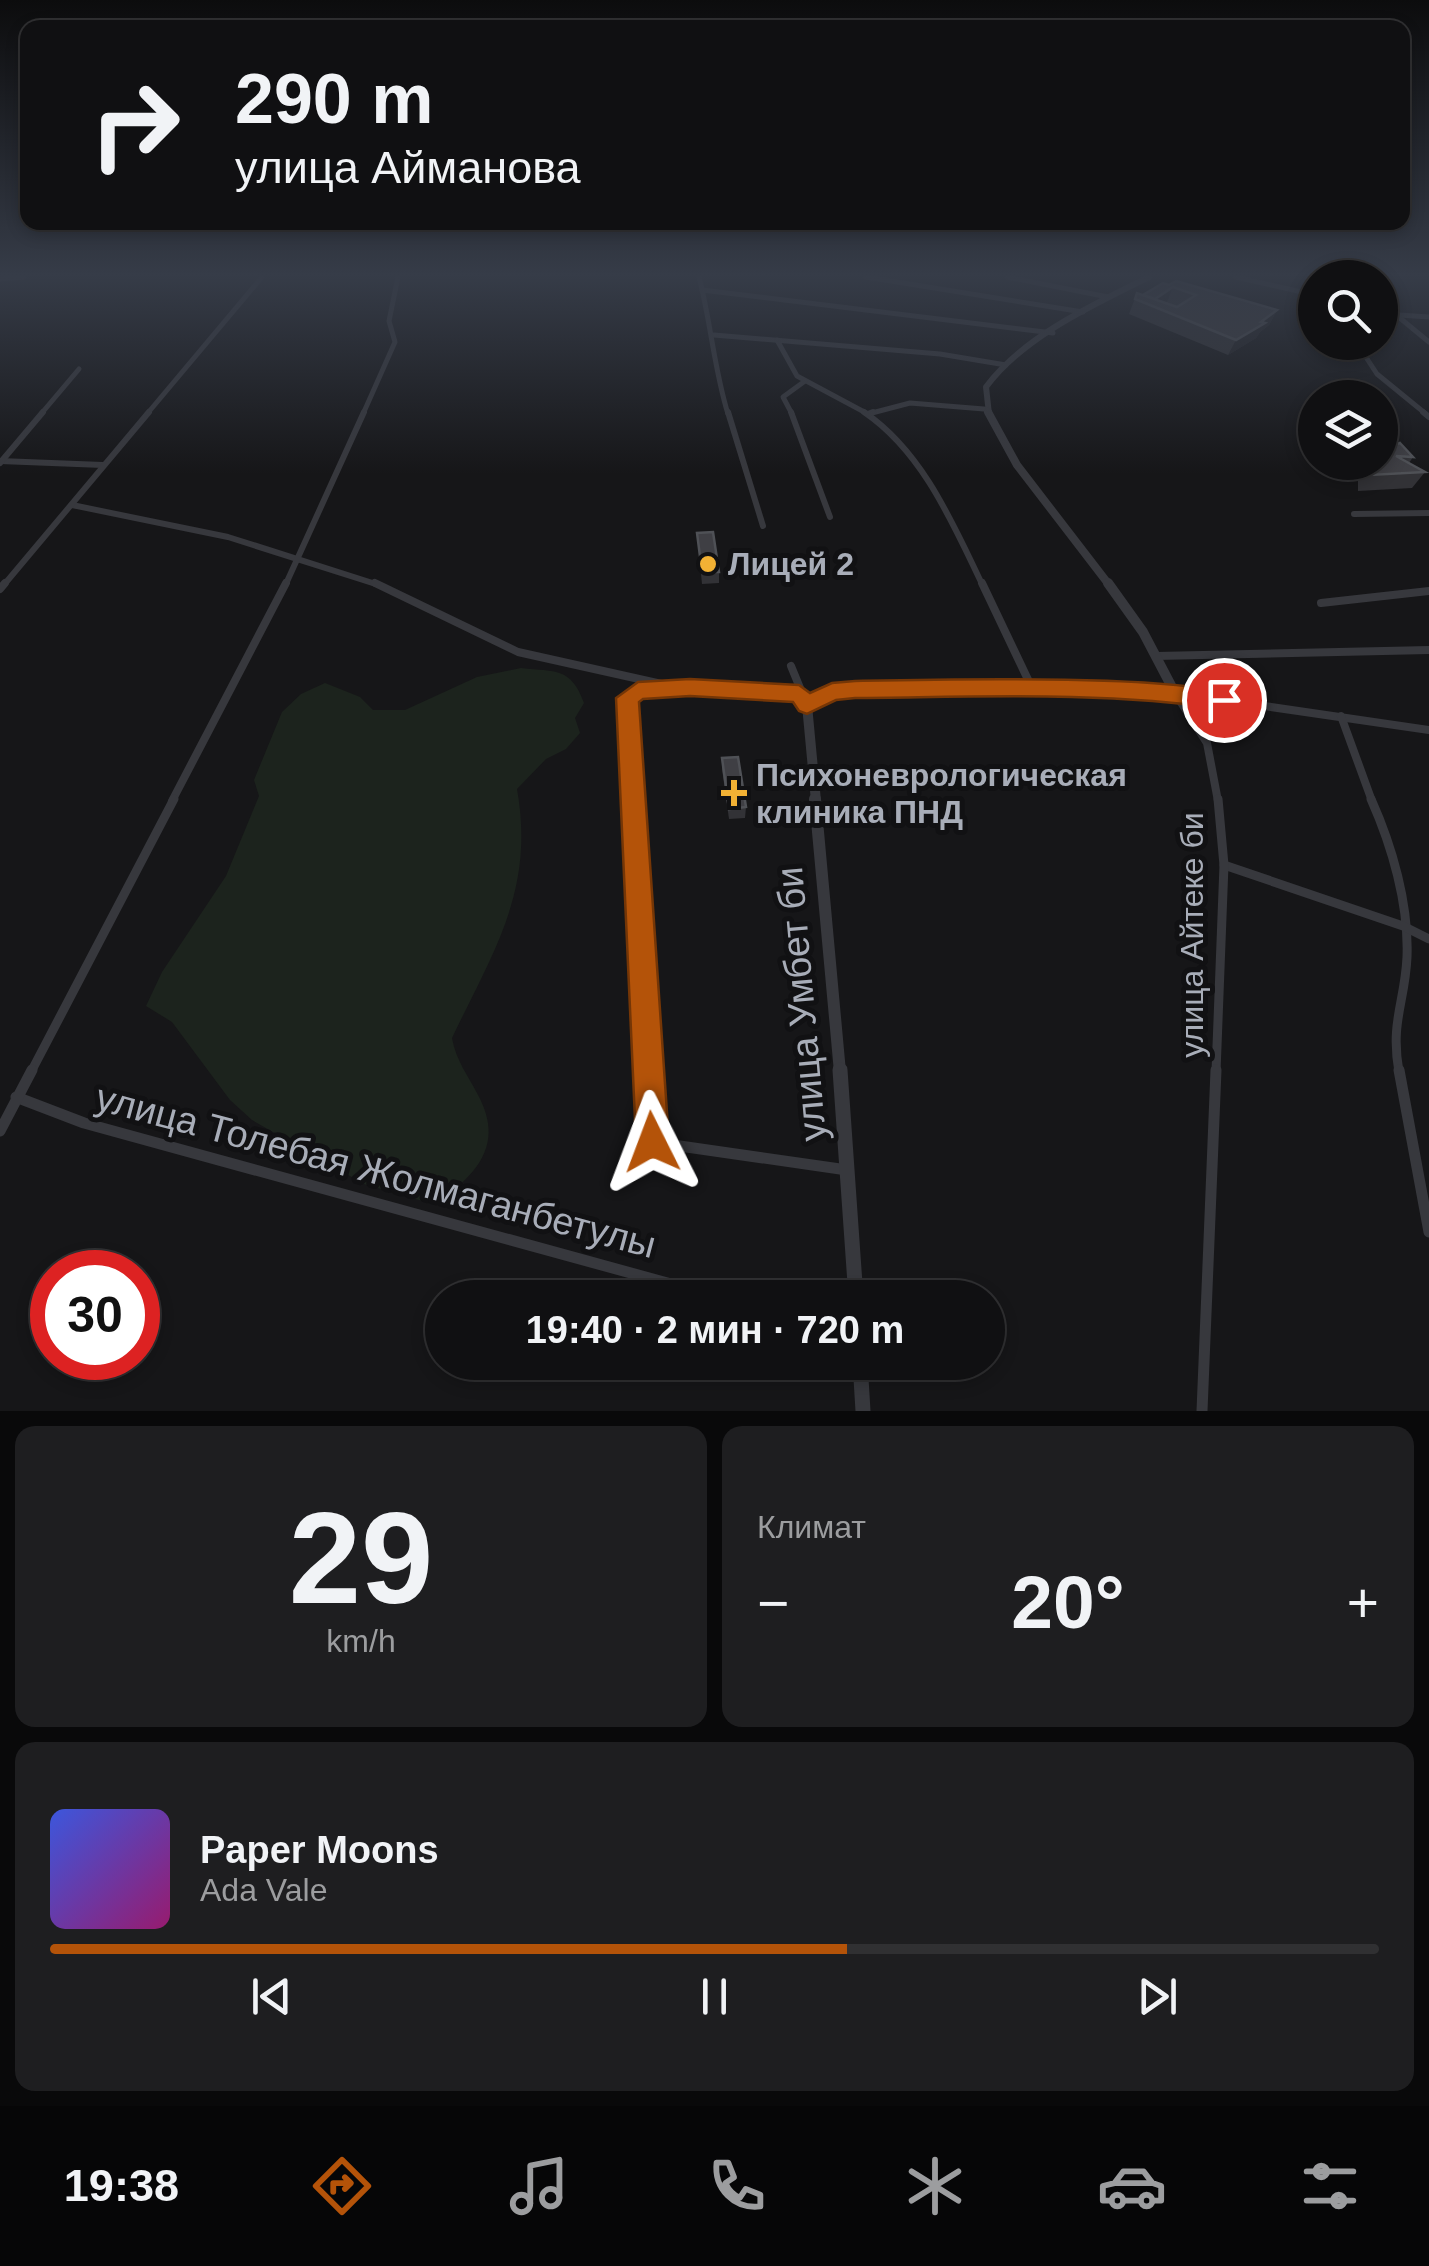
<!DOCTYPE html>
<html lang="ru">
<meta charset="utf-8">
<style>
body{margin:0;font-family:Helvetica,sans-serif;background:#1e1e20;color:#f1f3f6;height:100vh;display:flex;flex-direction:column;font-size:38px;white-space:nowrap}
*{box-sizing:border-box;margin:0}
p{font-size:32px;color:#9c9d9f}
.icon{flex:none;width:55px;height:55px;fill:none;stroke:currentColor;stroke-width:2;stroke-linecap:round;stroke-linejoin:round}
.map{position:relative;height:1411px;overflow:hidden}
.panel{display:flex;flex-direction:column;gap:15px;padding:15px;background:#09090a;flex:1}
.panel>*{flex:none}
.hud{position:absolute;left:20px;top:20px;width:1390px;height:210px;border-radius:20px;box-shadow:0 5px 15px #0003,0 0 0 2px #303032;background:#101012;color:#f1f3f6;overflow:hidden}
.buttons{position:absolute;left:1298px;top:260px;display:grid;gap:20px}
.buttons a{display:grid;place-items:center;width:100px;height:100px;border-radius:50%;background:#101012;box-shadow:0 5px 15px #0003,0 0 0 2px #303032;font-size:50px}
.speed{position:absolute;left:30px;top:1250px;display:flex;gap:20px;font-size:50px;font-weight:700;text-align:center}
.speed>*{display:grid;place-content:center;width:130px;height:130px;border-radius:50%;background:#101012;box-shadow:0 5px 15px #0003,0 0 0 2px #303032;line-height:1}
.speed .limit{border:15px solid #d22;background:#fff;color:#111}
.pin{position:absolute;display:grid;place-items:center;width:85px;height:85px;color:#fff;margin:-42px;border:5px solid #fff;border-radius:50%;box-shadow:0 2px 10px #0007}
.me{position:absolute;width:110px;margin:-55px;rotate:357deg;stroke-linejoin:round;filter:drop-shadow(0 0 8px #0008)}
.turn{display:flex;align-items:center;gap:35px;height:210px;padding:0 50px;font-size:45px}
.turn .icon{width:130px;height:130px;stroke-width:2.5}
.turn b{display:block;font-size:70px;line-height:85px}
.big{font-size:75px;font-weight:600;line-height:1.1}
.panel .widget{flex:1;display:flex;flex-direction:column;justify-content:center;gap:15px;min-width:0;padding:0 35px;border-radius:20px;background:#1e1e20}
.panel .dial{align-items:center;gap:0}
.dial b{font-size:130px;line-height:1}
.song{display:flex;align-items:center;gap:30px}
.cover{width:120px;height:120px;border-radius:15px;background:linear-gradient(135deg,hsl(230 70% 55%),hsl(320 70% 35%))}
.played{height:10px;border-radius:5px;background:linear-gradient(90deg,#b45309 60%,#303032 60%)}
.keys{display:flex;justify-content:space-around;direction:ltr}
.heat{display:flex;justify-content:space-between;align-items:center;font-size:55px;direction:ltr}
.panel .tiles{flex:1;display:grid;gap:15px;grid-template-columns:1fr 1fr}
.widget:last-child{grid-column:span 2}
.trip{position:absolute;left:425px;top:1280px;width:580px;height:100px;border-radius:50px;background:#101012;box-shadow:0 5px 15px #0003,0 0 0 2px #303032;font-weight:600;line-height:100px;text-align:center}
.dock{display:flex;height:160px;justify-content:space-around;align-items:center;background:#060607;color:#9c9d9f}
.dock .icon{width:70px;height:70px}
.dock .on{color:#b45309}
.dock b{font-size:45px;color:#f1f3f6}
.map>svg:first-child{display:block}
.green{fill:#1c231d}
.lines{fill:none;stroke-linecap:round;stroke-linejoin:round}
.minor-far4{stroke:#37383d;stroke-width:5}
.minor-far3{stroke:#37383d;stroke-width:6}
.minor-far2{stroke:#37383d;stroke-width:8}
.minor-far1{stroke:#37383d;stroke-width:9}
.minor{stroke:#37383d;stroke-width:11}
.tertiary-far4{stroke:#37383d;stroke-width:6}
.tertiary-far3{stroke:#37383d;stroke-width:8}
.tertiary-far2{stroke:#37383d;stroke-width:10}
.tertiary-far1{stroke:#37383d;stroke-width:12}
.tertiary{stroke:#37383d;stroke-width:15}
.wall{fill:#323236}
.shaded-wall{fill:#212124}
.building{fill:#3f3f44;stroke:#4f5156;stroke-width:2.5}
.route{fill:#b45309;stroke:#753606;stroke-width:2.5}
.poi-dot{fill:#f2b134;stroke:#111113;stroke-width:4}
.labels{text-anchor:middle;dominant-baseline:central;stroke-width:10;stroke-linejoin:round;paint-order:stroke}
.poi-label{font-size:32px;font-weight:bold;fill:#a8adb8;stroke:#111113;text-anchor:start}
.street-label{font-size:32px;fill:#a8adb8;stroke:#111113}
.near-street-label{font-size:38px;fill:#a8adb8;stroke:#111113}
</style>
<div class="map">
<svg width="1429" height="1411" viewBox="0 0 1429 1411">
<rect width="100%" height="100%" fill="#161618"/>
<path class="green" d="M521,668C556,672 571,667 584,703L575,718L580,733L566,749L546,759L517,789C535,890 494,950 452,1038C456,1061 468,1075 478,1095C506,1147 474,1175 436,1205L364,1184L252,1120L230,1100L172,1022L146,1006L162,972L226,876L259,796L254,780L282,712L301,694L325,683L360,697L373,710H405L477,677Z"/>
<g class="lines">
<g class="minor-far4">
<path d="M699,277C711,323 714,369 728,414"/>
<path d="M866,277L1083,312"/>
<path d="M1007,277L1108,297"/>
<path d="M1236,277L1315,295"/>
<path d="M0,279L24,277"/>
<path d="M702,290L1053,333"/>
<path d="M1380,308L1381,277"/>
<path d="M1380,310L1395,314L1429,342"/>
<path d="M1399,315L1429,317"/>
<path d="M714,335L940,354L1006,365"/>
<path d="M777,340L797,376L868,414"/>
<path d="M1356,342L1377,374L1426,414"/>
<path d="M41,414L79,369"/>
<path d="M147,414L262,277"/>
<path d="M363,414L395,342L389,321L398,277"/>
<path d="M792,414L783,397L805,381"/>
<path d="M868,414L910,403L984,409"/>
</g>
<g class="minor-far3">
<path d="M728,412L763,526"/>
<path d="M791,412L830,517"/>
<path d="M864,412C923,452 953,524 983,586"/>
<path d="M1423,412L1429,417"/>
<path d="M868,414L873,412"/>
<path d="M0,461L103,465"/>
<path d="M0,463L43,412"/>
<path d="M72,505L228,537L382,586"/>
<path d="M1354,514L1429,513"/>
<path d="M3,586L149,412"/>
<path d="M285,586L364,412"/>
</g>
<g class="minor-far2">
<path d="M375,583L518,652L666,685"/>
<path d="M982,583L1032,688"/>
<path d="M0,589L5,583"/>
<path d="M1321,603L1429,591"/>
<path d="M1156,656L1429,650"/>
<path d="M791,666L807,705"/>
<path d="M1175,693L1207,743L1218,801"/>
<path d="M1175,693L1429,730"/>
<path d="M1341,716L1372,801"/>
<path d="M172,801L286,583"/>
<path d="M634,801L628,699C678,673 745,689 799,694"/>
</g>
<g class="minor-far1">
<path d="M633,799L648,1072"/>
<path d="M1371,799C1392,846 1409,904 1407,957C1405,1002 1390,1022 1399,1072"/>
<path d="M1224,865L1403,926L1429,939"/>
<path d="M31,1072L174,799"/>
<path d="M1216,1072L1224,865L1218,799"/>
</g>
<g class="minor">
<path d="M648,1070L652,1142L847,1170"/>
<path d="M1399,1070L1429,1232"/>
<path d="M16,1097L84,1123L722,1298"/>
<path d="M0,1131L32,1070"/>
<path d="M1202,1411L1216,1070"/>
</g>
<path class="tertiary-far4" d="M989,414L986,387C1024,336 1093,305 1149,277"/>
<path class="tertiary-far3" d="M988,412L1017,465L1110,586"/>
<path class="tertiary-far2" d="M816,801L807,705L832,692L1032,688L1175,693L1143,632L1108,583"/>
<path class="tertiary-far1" d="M815,799L840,1072"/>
<g class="tertiary">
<path d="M840,1070L856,1298"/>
<path d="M860,1362L863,1411"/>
</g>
</g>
<g class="wall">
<path d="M1163,283L1277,310L1269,325L1260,332L1256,338L1228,355L1129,314L1137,293L1143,295Z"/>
<path d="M1315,437V456H1313L1310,444Z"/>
<path d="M1380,448L1413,457L1409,463L1425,472L1412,488L1358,491V481L1343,478V470L1348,462H1380Z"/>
<path d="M697,533L719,572V583L702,584Z"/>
<path d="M722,758L746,807L745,818L729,819L722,769Z"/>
</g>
<g class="shaded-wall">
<path d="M1173,287L1167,302L1157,308L1155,299Z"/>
<path d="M1277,310L1269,325L1260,332L1256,338L1228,355L1236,340Z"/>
</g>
<g class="building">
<path d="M1176,281L1277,310L1261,322L1265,323L1236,340L1135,299L1137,293L1177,307L1196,295L1173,287L1155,299L1143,295L1163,283L1169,285Z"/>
<path d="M1400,443L1413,457L1396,456L1425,472L1370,475V466L1354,463L1380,462V448Z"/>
<path d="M713,532L719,572H702L697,533Z"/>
<path d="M738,757L746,807L729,809L722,758Z"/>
</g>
<linearGradient id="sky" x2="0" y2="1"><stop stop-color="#0c0c0d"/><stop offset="0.58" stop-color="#363c48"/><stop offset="1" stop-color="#363c48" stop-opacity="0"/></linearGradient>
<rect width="1429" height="474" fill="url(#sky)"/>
<path class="route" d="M690,679L799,685L810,693L832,683L855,681C904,680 1217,672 1235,700L1224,709C1102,691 978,697 855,698L836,700L807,714L799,711L793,702L690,696L643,699L639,702L669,1142L664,1154L652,1159L641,1154L636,1142L616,698L638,682Z"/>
<g class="poi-dot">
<circle cx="708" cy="564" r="10"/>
<path d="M729 778h10v10h10v10h-10v10h-10v-10h-10v-10h10z"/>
</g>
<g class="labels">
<g class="poi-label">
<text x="728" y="564">Лицей 2</text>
<text x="756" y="775">Психоневрологическая<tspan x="756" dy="37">клиника ПНД</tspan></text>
</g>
<g class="street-label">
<text transform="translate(1192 935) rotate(-90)">улица Айтеке би</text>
</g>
<g class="near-street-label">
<text transform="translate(801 1004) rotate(-95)">улица Умбет би</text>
<text transform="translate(376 1171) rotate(15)">улица Толебая Жолмаганбетулы</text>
</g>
</g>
</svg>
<div class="buttons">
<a><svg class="icon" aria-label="search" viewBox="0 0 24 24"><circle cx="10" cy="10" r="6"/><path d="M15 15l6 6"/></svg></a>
<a><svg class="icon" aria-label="layers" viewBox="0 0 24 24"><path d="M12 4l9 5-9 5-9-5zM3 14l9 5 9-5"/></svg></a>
</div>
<div class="speed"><div class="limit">30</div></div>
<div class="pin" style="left:1224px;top:700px;background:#d93025"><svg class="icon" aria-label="arrive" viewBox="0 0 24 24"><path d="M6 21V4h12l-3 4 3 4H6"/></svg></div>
<svg class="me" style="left:652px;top:1142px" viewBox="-20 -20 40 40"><path d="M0-17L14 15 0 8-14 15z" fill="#b45309" stroke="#fff" stroke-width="4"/></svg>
<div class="trip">19:40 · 2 мин · 720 m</div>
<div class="hud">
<div class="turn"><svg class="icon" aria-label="right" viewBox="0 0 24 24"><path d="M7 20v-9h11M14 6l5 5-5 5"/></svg><div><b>290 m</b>улица Айманова</div></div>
</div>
</div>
<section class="panel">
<div class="tiles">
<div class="widget dial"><b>29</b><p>km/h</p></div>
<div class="widget"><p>Климат</p>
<div class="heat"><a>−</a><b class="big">20°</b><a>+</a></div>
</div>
<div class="widget">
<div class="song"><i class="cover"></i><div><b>Paper Moons</b><p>Ada Vale</p></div></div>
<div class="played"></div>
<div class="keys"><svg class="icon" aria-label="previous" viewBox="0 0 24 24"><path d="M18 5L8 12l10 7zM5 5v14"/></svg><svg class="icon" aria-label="pause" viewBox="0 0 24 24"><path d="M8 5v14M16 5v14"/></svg><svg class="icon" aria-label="next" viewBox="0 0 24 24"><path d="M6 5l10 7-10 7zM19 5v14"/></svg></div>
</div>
</div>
</section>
<nav class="dock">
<b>19:38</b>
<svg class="icon on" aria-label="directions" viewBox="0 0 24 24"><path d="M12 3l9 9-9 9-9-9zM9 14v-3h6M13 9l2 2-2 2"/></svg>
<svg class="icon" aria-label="music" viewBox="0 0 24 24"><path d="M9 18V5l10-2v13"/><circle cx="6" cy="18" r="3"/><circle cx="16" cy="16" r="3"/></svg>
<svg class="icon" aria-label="phone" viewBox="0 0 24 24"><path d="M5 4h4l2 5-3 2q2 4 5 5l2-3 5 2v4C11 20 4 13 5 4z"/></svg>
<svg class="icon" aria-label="climate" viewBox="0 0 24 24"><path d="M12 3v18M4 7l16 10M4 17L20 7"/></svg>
<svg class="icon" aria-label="car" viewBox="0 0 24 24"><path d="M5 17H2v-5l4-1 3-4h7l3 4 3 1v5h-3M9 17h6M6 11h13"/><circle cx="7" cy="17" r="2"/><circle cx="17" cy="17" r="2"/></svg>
<svg class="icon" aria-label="filters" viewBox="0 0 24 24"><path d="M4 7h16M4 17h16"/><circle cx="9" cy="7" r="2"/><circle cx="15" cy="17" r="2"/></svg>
</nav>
